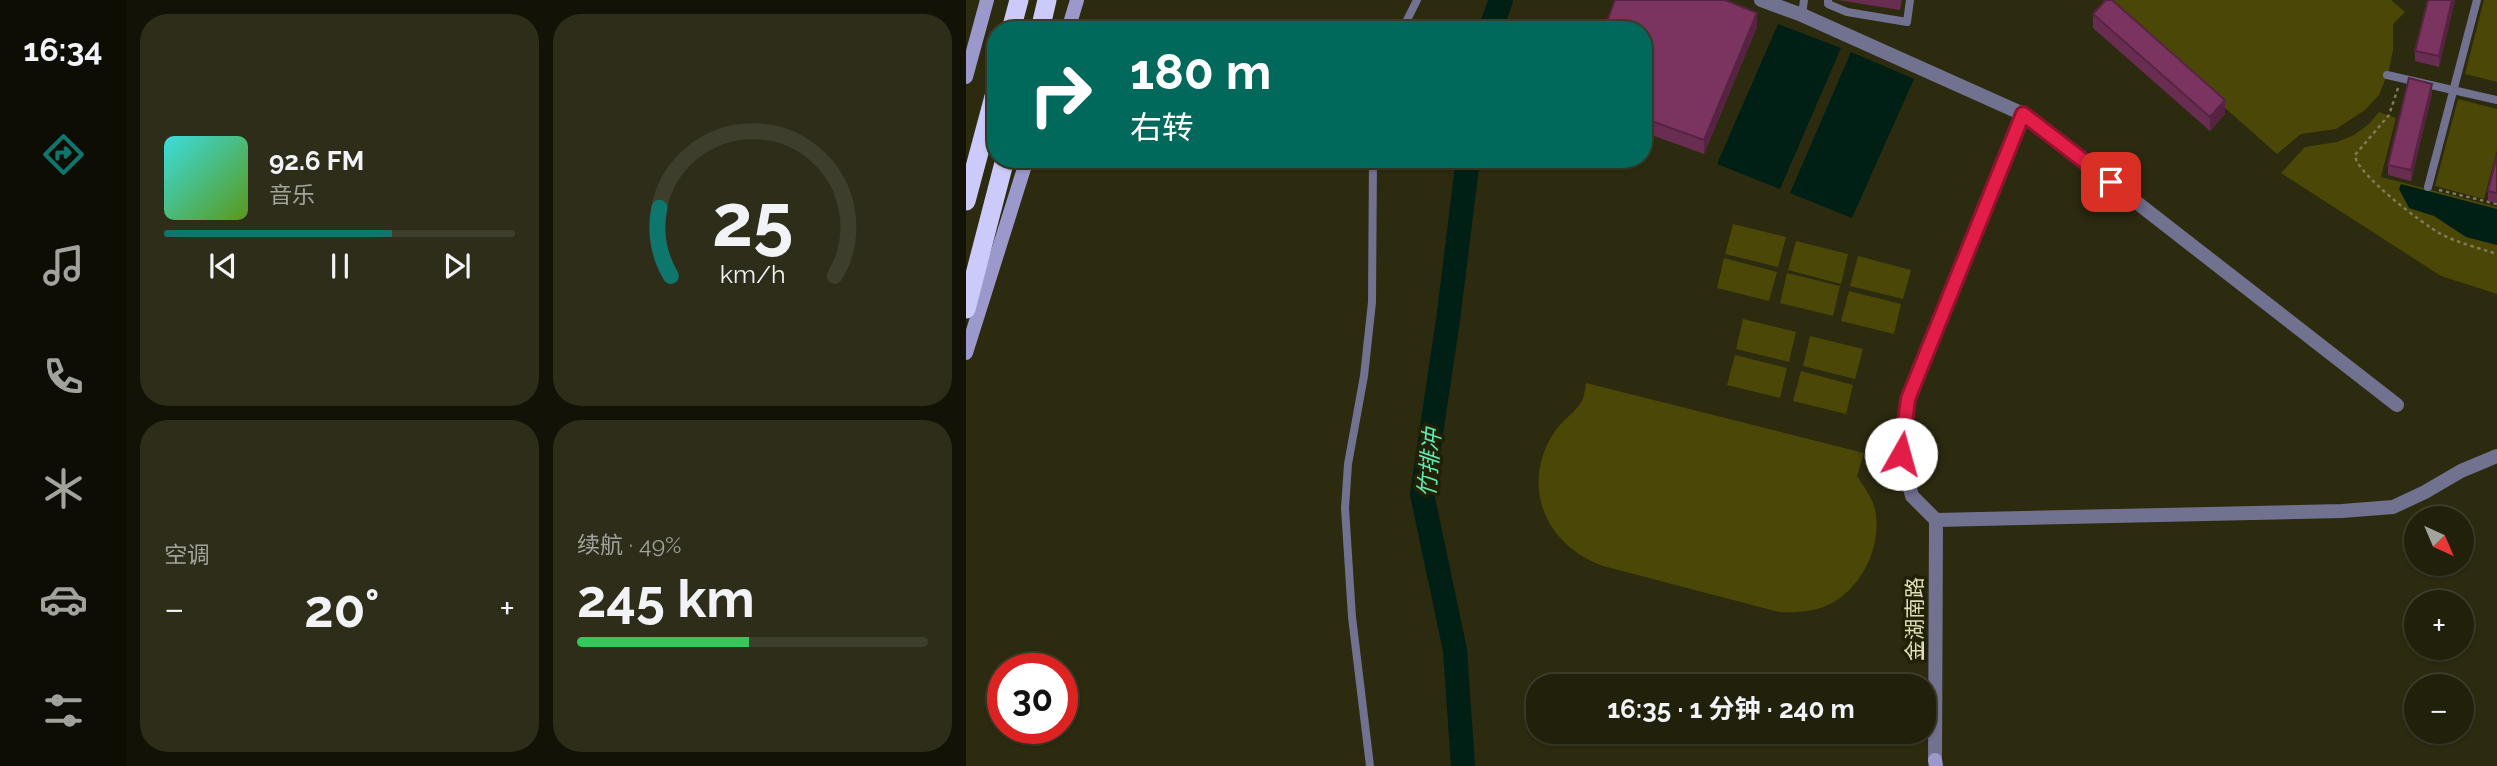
<!DOCTYPE html>
<html lang="zh">
<meta charset="utf-8">
<style>
body{margin:0;font-family:Raleway,"Noto Sans SC",sans-serif;background:#2d2d19;color:#f1f3f6;height:100vh;display:flex;flex-direction:column;font-size:26px;white-space:nowrap}
*{box-sizing:border-box;margin:0}
p{font-size:23px;color:#a2a39d}
.icon{flex:none;width:38px;height:38px;fill:none;stroke:currentColor;stroke-width:2;stroke-linecap:round;stroke-linejoin:round}
.map{position:relative;flex:1;overflow:hidden}
.details{display:flex;flex-direction:column;gap:14px;padding:14px;background:#121206;width:840px}
.details>*{flex:none}
.guide{position:absolute;left:21px;top:21px;width:665px;height:147px;border-radius:28px;box-shadow:0 2px 5px #0004,0 0 0 2px #3e3e2c;background:#00695c;color:#fff;overflow:hidden}
.needle{width:46px;rotate:136deg}
.fabs{position:absolute;left:1438px;top:506px;display:grid;gap:14px}
.fabs a{display:grid;place-items:center;width:70px;height:70px;border-radius:50%;background:#21200b;box-shadow:0 2px 5px #0004,0 0 0 2px #3e3e2c;font-size:35px}
.speed{position:absolute;left:21px;top:653px;display:flex;gap:14px;font-size:35px;font-weight:700;text-align:center}
.speed>*{display:grid;place-content:center;width:91px;height:91px;border-radius:50%;background:#21200b;box-shadow:0 2px 5px #0004,0 0 0 2px #3e3e2c;line-height:1}
.speed .limit{border:10px solid #d22;background:#fff;color:#111}
.pin{position:absolute;display:grid;place-items:center;width:60px;height:60px;color:#fff;margin:-30px;border-radius:14px;box-shadow:0 4px 10px #0006}
.me{position:absolute;width:77px;margin:-38px;rotate:7deg;stroke-linejoin:round;filter:drop-shadow(0 0 5px #0008)}
.turn{display:flex;align-items:center;gap:24px;height:147px;padding:0 28px;font-size:32px}
.turn .icon{width:91px;height:91px;stroke-width:2.5}
.turn b{display:block;font-size:49px;line-height:60px}
.big{font-size:52px;font-weight:700;line-height:1.1}
.details .card{flex:1;display:flex;flex-direction:column;justify-content:center;gap:10px;min-width:0;padding:0 24px;border-radius:28px;background:#2d2d19}
.details .dial{align-items:center;gap:0}
.dial svg{height:182px;overflow:visible;fill:none;stroke:#3e3e2c;stroke-width:7;stroke-linecap:round;text-anchor:middle}
.dial text{fill:#f1f3f6;stroke:none}
.song{display:flex;align-items:center;gap:21px}
.cover{width:84px;height:84px;border-radius:10px;background:linear-gradient(135deg,hsl(180 70% 55%),hsl(90 70% 35%))}
.played{height:7px;border-radius:4px;background:linear-gradient(90deg,#0f766e 65%,#3e3e2c 65%)}
.keys{display:flex;justify-content:space-around;direction:ltr}
.heat{display:flex;justify-content:space-between;align-items:center;font-size:38px;direction:ltr}
.charge{height:10px;border-radius:5px;background:linear-gradient(90deg,#34c759 49%,#3e3e2c 0)}
.details .tiles{flex:1;display:grid;gap:14px;grid-template-columns:repeat(2,1fr)}
.trip{position:absolute;left:560px;top:674px;width:410px;height:70px;border-radius:28px;background:#21200b;box-shadow:0 2px 5px #0004,0 0 0 2px #3e3e2c;font-weight:700;line-height:70px;text-align:center}
main{display:flex;flex:1;min-height:0}
.tab-bar{display:flex;flex-direction:column;width:126px;justify-content:space-around;align-items:center;background:#0d0d04;color:#a2a39d}
.tab-bar .icon{width:49px;height:49px}
.tab-bar .active{color:#0f766e}
.tab-bar b{font-size:32px;color:#f1f3f6}
.map>svg:first-child{display:block}
.green{fill:#4b4707}
.water{fill:#002015}
.lines{fill:none;stroke-linecap:round;stroke-linejoin:round}
.river{stroke:#002015;stroke-width:24}
.path{stroke:#7d7b5a;stroke-width:2.5;stroke-dasharray:3.5 3.5;stroke-linecap:butt}
.service{stroke:#717190;stroke-width:8}
.minor{stroke:#717190;stroke-width:14}
.secondary{stroke:#9b99cc;stroke-width:14}
.trunk{stroke:#cccafa;stroke-width:19}
.wall{fill:#6a2d52}
.shaded-wall{fill:#562442}
.building{fill:#7b345f;stroke:#562442;stroke-width:2}
.route-casing{stroke:#92132f;stroke-width:18}
.route{stroke:#e11d48;stroke-width:12}
.labels{text-anchor:middle;dominant-baseline:central;stroke-width:7;stroke-linejoin:round;paint-order:stroke}
.street-label{font-size:21px;fill:#e0deb6;stroke:#222005}
.water-label{font-size:23px;font-style:italic;fill:#5ce7b4;stroke:#222005}
</style>
<main>
<nav class="tab-bar">
<b>16:34</b>
<svg class="icon active" aria-label="directions" viewBox="0 0 24 24"><path d="M12 3l9 9-9 9-9-9zM9 14v-3h6M13 9l2 2-2 2"/></svg>
<svg class="icon" aria-label="music" viewBox="0 0 24 24"><path d="M9 18V5l10-2v13"/><circle cx="6" cy="18" r="3"/><circle cx="16" cy="16" r="3"/></svg>
<svg class="icon" aria-label="phone" viewBox="0 0 24 24"><path d="M5 4h4l2 5-3 2q2 4 5 5l2-3 5 2v4C11 20 4 13 5 4z"/></svg>
<svg class="icon" aria-label="climate" viewBox="0 0 24 24"><path d="M12 3v18M4 7l16 10M4 17L20 7"/></svg>
<svg class="icon" aria-label="car" viewBox="0 0 24 24"><path d="M5 17H2v-5l4-1 3-4h7l3 4 3 1v5h-3M9 17h6M6 11h13"/><circle cx="7" cy="17" r="2"/><circle cx="17" cy="17" r="2"/></svg>
<svg class="icon" aria-label="filters" viewBox="0 0 24 24"><path d="M4 7h16M4 17h16"/><circle cx="9" cy="7" r="2"/><circle cx="15" cy="17" r="2"/></svg>
</nav>
<section class="details">
<div class="tiles">
<div class="card">
<div class="song"><i class="cover"></i><div><b>92.6 FM</b><p>音乐</p></div></div>
<div class="played"></div>
<div class="keys"><svg class="icon" aria-label="previous" viewBox="0 0 24 24"><path d="M18 5L8 12l10 7zM5 5v14"/></svg><svg class="icon" aria-label="pause" viewBox="0 0 24 24"><path d="M8 5v14M16 5v14"/></svg><svg class="icon" aria-label="next" viewBox="0 0 24 24"><path d="M6 5l10 7-10 7zM19 5v14"/></svg></div>
</div>
<div class="card dial"><svg viewBox="0 0 100 80">
<path d="M14 69A42 42 0 1 1 86 69"/>
<path d="M14 69A42 42 0 0 1 9 39" stroke="#0f766e"/>
<text x="50" y="56" font-size="32" font-weight="700">25</text>
<text x="50" y="72" font-size="11">km/h</text>
</svg></div>
<div class="card"><p>空调</p>
<div class="heat"><a>−</a><b class="big">20°</b><a>+</a></div>
</div>
<div class="card"><p>续航 · 49%</p><b class="big">245 km</b><div class="charge"></div></div>
</div>
</section>
<div class="map">
<svg width="1531" height="766" viewBox="0 0 1531 766">
<rect width="100%" height="100%" fill="#2c2a0f"/>
<g class="green">
<path d="M1137,0H1425L1439,12L1427,24V50L1423,70L1413,95L1399,110L1370,129L1335,134L1311,154Z"/>
<path d="M1518,0H1531V82L1499,74Z"/>
<path d="M1492,99L1531,109V150L1518,199L1469,186Z"/>
<path d="M1413,112L1430,118L1415,177L1531,207V294L1475,276L1315,173L1339,147L1371,142L1388,135L1403,124Z"/>
<path d="M767,224L820,237L812,267L759,254Z"/>
<path d="M830,241L882,254L875,284L822,270Z"/>
<path d="M892,256L945,270L937,299L884,286Z"/>
<path d="M758,258L811,272L803,301L751,288Z"/>
<path d="M821,273L874,286L867,316L814,303Z"/>
<path d="M883,291L935,304L928,334L875,321Z"/>
<path d="M777,319L830,332L823,362L770,349Z"/>
<path d="M844,336L897,349L889,379L837,366Z"/>
<path d="M769,355L821,368L814,398L761,385Z"/>
<path d="M835,371L887,385L880,414L827,401Z"/>
<path d="M620,383L898,453L891,476C898,487 906,497 909,509C916,545 898,585 866,603C850,612 830,613 813,612L637,566C579,545 553,485 589,431C596,421 607,414 614,404C618,399 619,390 620,383Z"/>
</g>
<g class="water">
<path d="M812,24L875,48L814,189L751,164Z"/>
<path d="M885,52L948,79L886,218L824,193Z"/>
<path d="M1435,184L1531,209V245L1500,237L1468,216L1443,208L1433,189Z"/>
</g>
<g class="lines">
<g class="river">
<path d="M524,30L535,0"/>
<path d="M497,766L489,650L456,494L482,320L502,159"/>
</g>
<g class="path">
<path d="M1432,88L1423,115L1389,155C1389,173 1458,225 1475,234C1492,243 1513,248 1531,254"/>
<path d="M1473,190L1531,204"/>
</g>
<g class="service">
<path d="M862,0V4L881,12L941,22L944,0"/>
<path d="M836,15L838,0"/>
<path d="M436,30L451,0"/>
<path d="M1421,75L1531,100"/>
<path d="M1462,187L1511,0"/>
<path d="M404,766L386,617L379,508L382,464L398,376L406,302L407,159"/>
</g>
<g class="minor">
<path d="M795,0L836,15L1057,114L1431,405"/>
<path d="M1057,114L942,399L935,454L946,496L970,520L1376,511L1427,507L1459,492L1495,471L1531,456"/>
<path d="M969,760L970,520"/>
</g>
<g class="secondary">
<path d="M102,30L111,0"/>
<path d="M0,77L21,0"/>
<path d="M0,353L61,159"/>
<path d="M969,760L970,766"/>
</g>
<g class="trunk">
<path d="M45,30L53,0"/>
<path d="M74,30L81,0"/>
<path d="M0,201L30,89"/>
<path d="M0,309L39,159"/>
</g>
</g>
<g class="wall">
<path d="M872,0H936L934,10Z"/>
<path d="M1462,0H1489L1473,67L1449,61V51Z"/>
<path d="M1127,14L1259,114L1244,131L1127,28Z"/>
<path d="M791,27L738,154L677,132V30Z"/>
<path d="M1466,94L1445,181L1422,175V165Z"/>
<path d="M1531,154V203L1522,201V191Z"/>
</g>
<g class="shaded-wall">
<path d="M1486,0H1489L1473,67V56Z"/>
<path d="M791,13V27L738,154V140Z"/>
<path d="M1466,84V94L1445,181V170Z"/>
<path d="M1259,100V114L1244,131V117Z"/>
</g>
<g class="building">
<path d="M649,0H759L791,13L738,140L677,118V30H638Z"/>
<path d="M1140,0H1146L1259,100L1244,117L1127,14Z"/>
<path d="M1462,0H1486L1473,56L1449,51Z"/>
<path d="M1443,78L1466,84L1445,170L1422,165Z"/>
<path d="M1531,154V193L1522,191Z"/>
</g>
<g class="lines">
<g class="route-casing">
<path id="route" d="M935,454L942,399L1057,114L1145,182"/>
</g>
<use href="#route" class="route"/>
</g>
<g class="labels">
<g class="street-label">
<text transform="translate(948 619) rotate(-90)">金湖南路</text>
</g>
<g class="water-label">
<text transform="translate(463 463) rotate(-85)">竹排冲</text>
</g>
</g>
</svg>
<div class="fabs">
<a><svg class="needle" viewBox="-14 -14 28 28"><path d="M0-13l5 13h-10z" fill="#e53935"/><path d="M0 13l5-13h-10z" fill="#a2a39d"/></svg></a>
<a>+</a>
<a>−</a>
</div>
<div class="speed"><div class="limit">30</div></div>
<div class="pin" style="left:1145px;top:182px;background:#d93025"><svg class="icon" aria-label="arrive" viewBox="0 0 24 24"><path d="M6 21V4h12l-3 4 3 4H6"/></svg></div>
<svg class="me" style="left:935px;top:454px" viewBox="-20 -20 40 40"><circle r="19" fill="#fff"/><path d="M0-13L10 11 0 6-10 11z" fill="#e11d48"/></svg>
<div class="trip">16:35 · 1 分钟 · 240 m</div>
<div class="guide">
<div class="turn"><svg class="icon" aria-label="right" viewBox="0 0 24 24"><path d="M7 20v-9h11M14 6l5 5-5 5"/></svg><div><b>180 m</b>右转</div></div>
</div>
</div>
</main>
